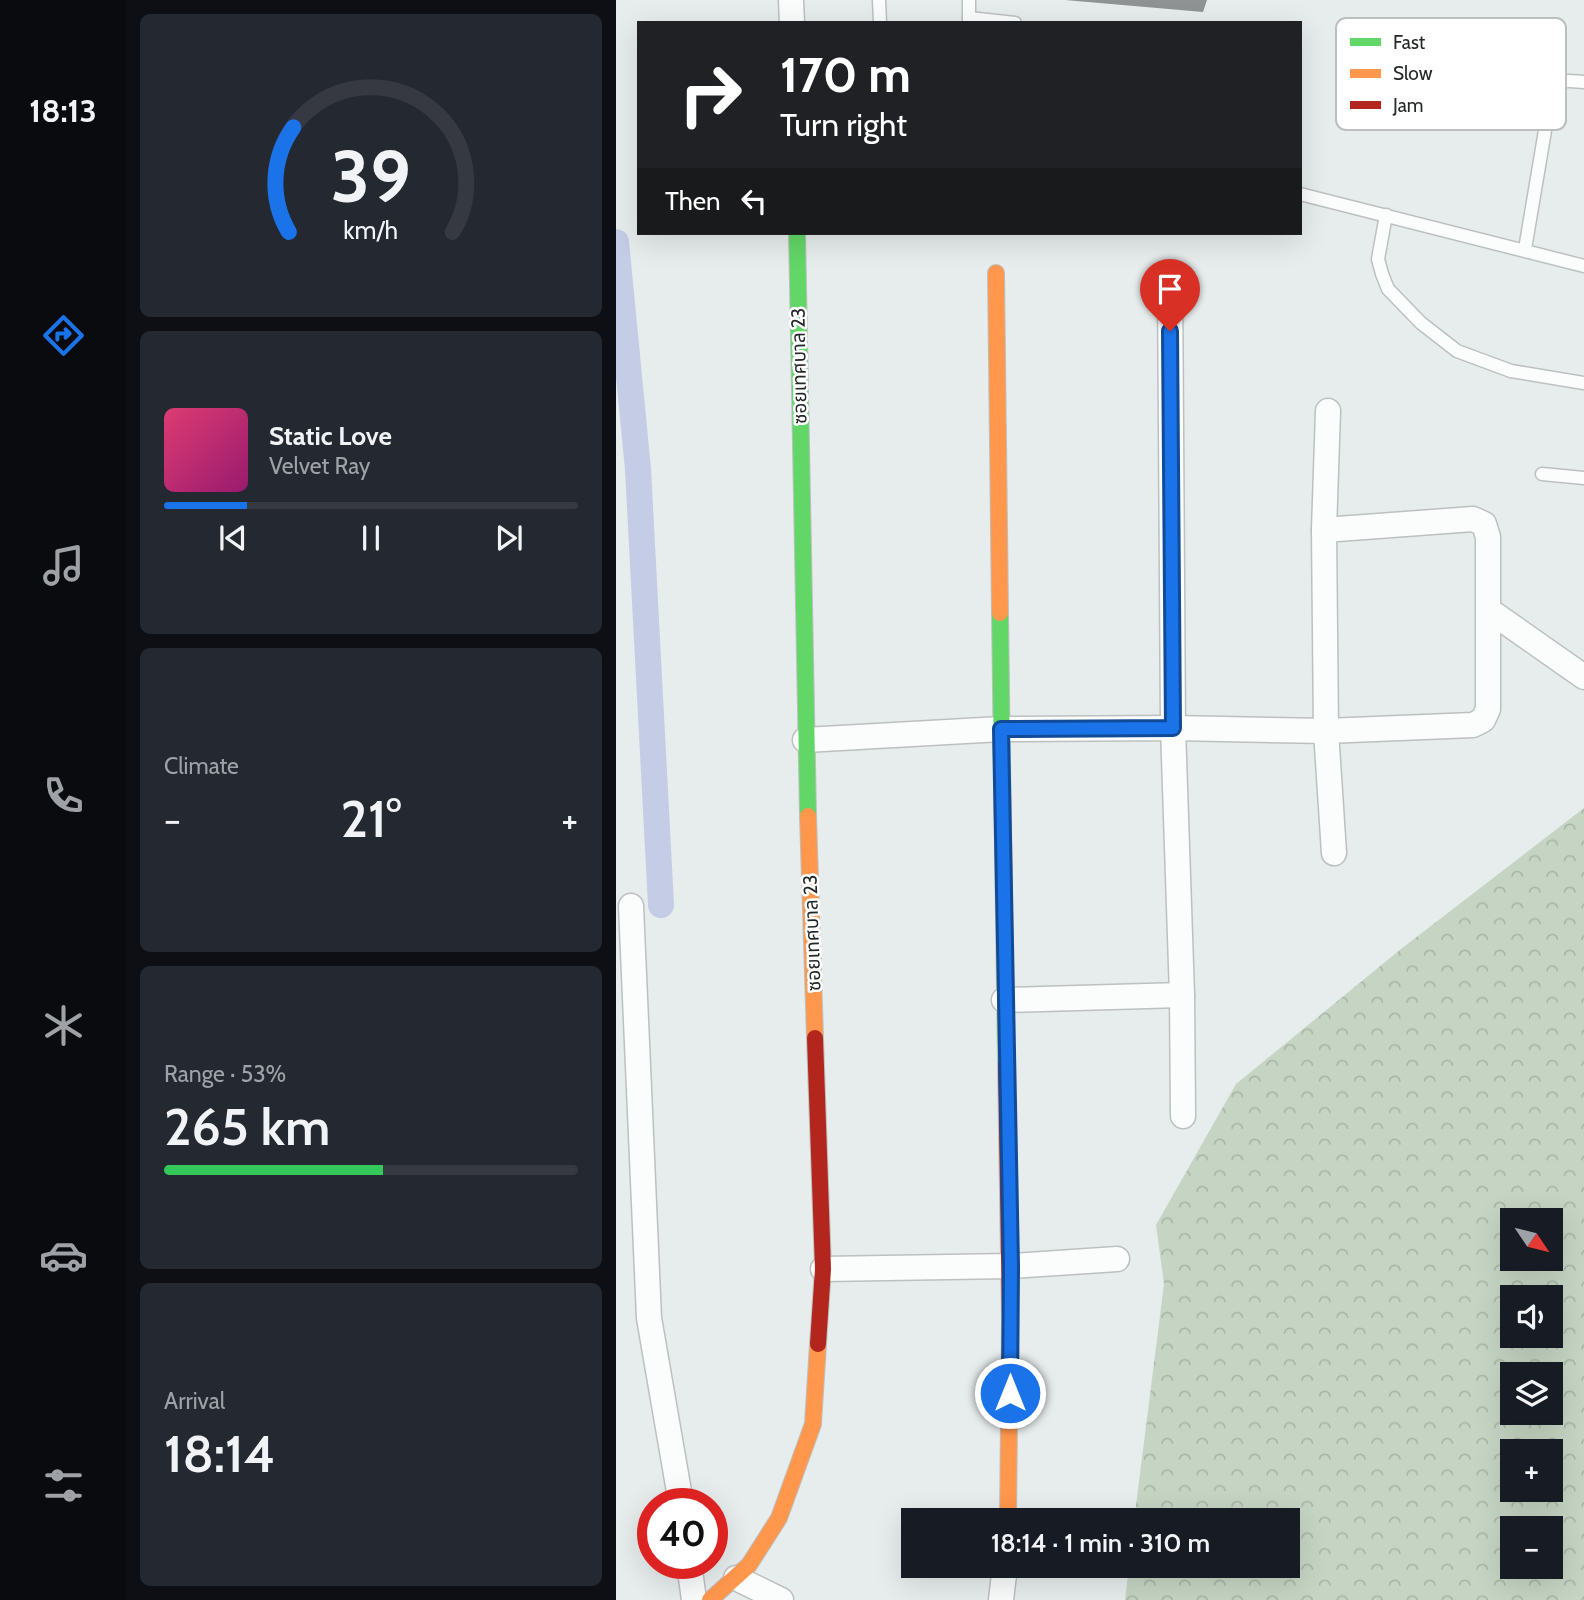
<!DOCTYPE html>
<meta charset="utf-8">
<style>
body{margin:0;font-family:Cabin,"Noto Sans Thai",sans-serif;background:#242831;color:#f1f3f6;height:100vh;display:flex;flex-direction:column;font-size:26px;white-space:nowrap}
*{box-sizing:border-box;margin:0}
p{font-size:23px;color:#9ea1a6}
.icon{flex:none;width:38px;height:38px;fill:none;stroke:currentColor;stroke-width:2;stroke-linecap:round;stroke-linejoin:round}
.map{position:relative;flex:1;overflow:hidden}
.drawer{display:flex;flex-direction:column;gap:14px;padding:14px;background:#0d0f14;width:490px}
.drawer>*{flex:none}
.top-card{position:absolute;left:21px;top:21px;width:665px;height:214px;border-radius:0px;box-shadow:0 7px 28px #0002;background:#202124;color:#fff;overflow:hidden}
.needle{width:46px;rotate:125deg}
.fabs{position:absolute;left:884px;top:1208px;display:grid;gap:14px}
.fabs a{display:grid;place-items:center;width:63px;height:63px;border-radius:0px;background:#171b24;box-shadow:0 7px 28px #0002;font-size:35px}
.speed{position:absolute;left:21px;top:1488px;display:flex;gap:14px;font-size:35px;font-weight:700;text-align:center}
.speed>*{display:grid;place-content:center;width:91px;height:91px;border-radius:50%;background:#171b24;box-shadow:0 7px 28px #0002;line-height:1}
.speed .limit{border:10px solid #d22;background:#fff;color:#111}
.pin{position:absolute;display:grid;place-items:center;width:60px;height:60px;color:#fff;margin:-72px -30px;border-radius:50% 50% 50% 0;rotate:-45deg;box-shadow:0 0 7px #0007}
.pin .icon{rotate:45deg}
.me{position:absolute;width:77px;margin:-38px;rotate:0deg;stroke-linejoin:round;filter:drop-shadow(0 0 5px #0008)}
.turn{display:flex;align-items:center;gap:24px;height:147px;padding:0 28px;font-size:32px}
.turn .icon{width:91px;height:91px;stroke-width:2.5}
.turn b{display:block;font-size:49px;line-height:60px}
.then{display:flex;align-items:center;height:66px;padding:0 28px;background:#0003;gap:14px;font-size:26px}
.big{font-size:52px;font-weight:600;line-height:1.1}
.drawer .card{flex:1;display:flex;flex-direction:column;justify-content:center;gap:10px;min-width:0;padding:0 24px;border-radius:10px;background:#242831}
.drawer .dial{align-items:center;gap:0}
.dial svg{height:182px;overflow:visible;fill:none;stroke:#363941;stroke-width:7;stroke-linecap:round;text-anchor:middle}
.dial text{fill:#f1f3f6;stroke:none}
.song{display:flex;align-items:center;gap:21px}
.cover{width:84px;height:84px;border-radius:10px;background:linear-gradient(135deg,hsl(340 70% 55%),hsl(320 70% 35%))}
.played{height:7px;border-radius:4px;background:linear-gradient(90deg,#1a73e8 20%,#363941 20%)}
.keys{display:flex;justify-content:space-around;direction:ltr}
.heat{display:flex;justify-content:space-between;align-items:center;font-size:38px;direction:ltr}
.charge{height:10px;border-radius:5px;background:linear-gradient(90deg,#34c759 53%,#363941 0)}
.trip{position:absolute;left:285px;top:1508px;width:399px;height:70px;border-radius:0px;background:#171b24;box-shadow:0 7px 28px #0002;font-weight:600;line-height:70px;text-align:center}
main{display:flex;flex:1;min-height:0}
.dock{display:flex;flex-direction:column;width:126px;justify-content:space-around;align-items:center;background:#090b0e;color:#9ea1a6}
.dock .icon{width:49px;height:49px}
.dock .on{color:#1a73e8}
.dock b{font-size:32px;color:#f1f3f6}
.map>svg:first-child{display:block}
.forest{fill:url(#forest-crowns);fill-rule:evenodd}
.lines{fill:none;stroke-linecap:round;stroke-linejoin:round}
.canal{stroke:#c4cce6;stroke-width:26}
.lane-casing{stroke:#bdc0c0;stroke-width:15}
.street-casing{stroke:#bdc0c0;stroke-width:27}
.fast-casing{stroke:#bdc0c0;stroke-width:18}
.slow-casing{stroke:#bdc0c0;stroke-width:18}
.jam-casing{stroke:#bdc0c0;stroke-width:18}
.lane{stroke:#fbfcfc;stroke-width:12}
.street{stroke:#fbfcfc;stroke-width:24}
.fast{stroke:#63d668;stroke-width:16}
.slow{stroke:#ff974d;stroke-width:16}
.jam{stroke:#b3261e;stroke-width:16}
.shaded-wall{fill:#909393}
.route-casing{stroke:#114b97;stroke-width:18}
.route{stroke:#1a73e8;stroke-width:12}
.labels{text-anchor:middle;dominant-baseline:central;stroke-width:5;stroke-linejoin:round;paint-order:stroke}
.street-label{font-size:19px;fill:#242727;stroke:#fff}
.key{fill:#fff;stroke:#bdbebe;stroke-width:2}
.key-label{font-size:19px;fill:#242727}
</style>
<main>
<nav class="dock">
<b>18:13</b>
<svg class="icon on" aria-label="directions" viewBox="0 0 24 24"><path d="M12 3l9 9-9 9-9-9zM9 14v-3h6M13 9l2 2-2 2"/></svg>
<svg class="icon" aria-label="music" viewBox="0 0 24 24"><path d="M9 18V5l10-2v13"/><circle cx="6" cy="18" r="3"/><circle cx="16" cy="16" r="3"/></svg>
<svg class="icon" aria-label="phone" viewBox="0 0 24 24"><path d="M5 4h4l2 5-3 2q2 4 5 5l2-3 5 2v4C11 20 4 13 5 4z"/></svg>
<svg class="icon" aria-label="climate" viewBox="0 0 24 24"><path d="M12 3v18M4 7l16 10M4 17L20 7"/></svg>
<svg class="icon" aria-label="car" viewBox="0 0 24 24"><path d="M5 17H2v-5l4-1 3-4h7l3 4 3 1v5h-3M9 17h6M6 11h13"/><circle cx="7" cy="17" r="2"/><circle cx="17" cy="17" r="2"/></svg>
<svg class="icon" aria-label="filters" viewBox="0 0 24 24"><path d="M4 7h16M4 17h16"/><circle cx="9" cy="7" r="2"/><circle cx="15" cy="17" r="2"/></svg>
</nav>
<section class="drawer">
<div class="card dial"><svg viewBox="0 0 100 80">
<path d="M14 69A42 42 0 1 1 86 69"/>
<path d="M14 69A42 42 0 0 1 16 23" stroke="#1a73e8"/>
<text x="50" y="56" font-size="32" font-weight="700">39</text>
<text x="50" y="72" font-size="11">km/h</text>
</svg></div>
<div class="card">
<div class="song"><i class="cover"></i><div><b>Static Love</b><p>Velvet Ray</p></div></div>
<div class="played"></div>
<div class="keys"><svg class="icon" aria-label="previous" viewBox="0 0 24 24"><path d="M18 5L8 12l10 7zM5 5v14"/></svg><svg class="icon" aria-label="pause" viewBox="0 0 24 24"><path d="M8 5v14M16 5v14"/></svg><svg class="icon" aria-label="next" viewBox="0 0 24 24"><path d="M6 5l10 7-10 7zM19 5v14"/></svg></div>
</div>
<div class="card"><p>Climate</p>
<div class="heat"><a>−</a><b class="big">21°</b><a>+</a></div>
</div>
<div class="card"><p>Range · 53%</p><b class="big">265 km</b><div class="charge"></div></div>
<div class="card"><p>Arrival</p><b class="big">18:14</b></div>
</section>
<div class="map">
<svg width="968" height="1600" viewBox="0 0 968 1600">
<defs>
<pattern id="forest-crowns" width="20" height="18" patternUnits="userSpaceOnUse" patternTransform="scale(1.75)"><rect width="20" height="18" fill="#c6d5c3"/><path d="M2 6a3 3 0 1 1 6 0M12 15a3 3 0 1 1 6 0" fill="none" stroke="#aab7a8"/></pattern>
</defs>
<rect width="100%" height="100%" fill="#e7ecec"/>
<path class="forest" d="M968,808V1600H509L513,1566H672V1521H518L548,1284L540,1225L620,1084L785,949ZM896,1220H934V1258H896ZM896,1297H934V1335H896ZM896,1374H934V1412H896ZM896,1451H934V1489H896ZM896,1528H934V1566H896Z"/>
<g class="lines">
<path class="canal" d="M0,242L22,469L45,905"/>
<g class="lane-casing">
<g id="lane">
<path d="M263,0L264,23"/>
<path d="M353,18L399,23"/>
<path d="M353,23V0"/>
<path d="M873,61L929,65L940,70L945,81"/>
<path d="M684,194L968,266"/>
<path d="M770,215L762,259L766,274L772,289L805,323L841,351L895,371L968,383"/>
<path d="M909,249L935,95C941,77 952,81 968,82"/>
<path d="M926,474L968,478"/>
</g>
</g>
<g class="street-casing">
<g id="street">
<path d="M175,0L176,23"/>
<path d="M554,278L557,728L566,995L567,1116"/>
<path d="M712,411L708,530L710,731L718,853"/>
<path d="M874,611L968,677"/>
<path d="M189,740L385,729L557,728L710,731L857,725L867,720L872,709V537L868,524L857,519L708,530"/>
<path d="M15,906L33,1318L65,1503"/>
<path d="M388,1000L566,995"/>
<path d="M207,1269L395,1266L501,1259"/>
<path d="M73,1563L78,1600"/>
<path d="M120,1578L165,1600"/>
<path d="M385,1600L389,1566"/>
</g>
</g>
<g class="fast-casing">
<g id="fast">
<path d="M181,233L192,816"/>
<path d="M384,613L390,1064"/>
</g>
</g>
<g class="slow-casing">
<g id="slow">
<path d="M380,273L384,613"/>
<path d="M192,816L199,1038"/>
<path d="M392,1521L394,1320"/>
<path d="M94,1600L133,1565L163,1518L197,1424L202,1344"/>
</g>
</g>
<g class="jam-casing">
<g id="jam">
<path d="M199,1038L207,1269L202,1344"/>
<path d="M390,1064L394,1320"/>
</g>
</g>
<use href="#lane" class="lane"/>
<use href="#street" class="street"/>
<use href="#fast" class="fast"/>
<use href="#slow" class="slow"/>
<use href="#jam" class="jam"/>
</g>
<path class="shaded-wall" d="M449,0H591L587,12Z"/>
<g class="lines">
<g class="route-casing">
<path id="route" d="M394,1393L395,1266L385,729L557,728L554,331"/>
</g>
<use href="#route" class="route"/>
</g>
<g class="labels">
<g class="street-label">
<text transform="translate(183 366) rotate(-91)">ซอยเทศบาล 23</text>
<text transform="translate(196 933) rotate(-92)">ซอยเทศบาล 23</text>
</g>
</g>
<rect x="720" y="18" width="230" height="112" rx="10" class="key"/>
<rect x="734" y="38" width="31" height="8" fill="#63d668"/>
<rect x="734" y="69" width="31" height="9" fill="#ff974d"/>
<rect x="734" y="101" width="31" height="8" fill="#b3261e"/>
<g class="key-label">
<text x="777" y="49">Fast</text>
<text x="777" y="80">Slow</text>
<text x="777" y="112">Jam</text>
</g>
</svg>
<div class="fabs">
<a><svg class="needle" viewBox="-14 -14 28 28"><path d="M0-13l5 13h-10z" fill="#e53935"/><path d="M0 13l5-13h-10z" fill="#9ea1a6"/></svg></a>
<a><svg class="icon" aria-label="sound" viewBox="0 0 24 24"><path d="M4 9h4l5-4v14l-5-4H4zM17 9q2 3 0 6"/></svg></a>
<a><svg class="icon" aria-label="layers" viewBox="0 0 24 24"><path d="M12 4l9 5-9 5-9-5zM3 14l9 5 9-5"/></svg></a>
<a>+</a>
<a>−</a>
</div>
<div class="speed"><div class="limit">40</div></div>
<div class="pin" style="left:554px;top:331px;background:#d93025"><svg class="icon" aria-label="arrive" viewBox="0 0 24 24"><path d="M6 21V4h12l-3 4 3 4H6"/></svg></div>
<svg class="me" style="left:394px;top:1393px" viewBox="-20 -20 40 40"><circle r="17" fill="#1a73e8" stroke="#fff" stroke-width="3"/><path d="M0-11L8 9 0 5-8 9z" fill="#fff"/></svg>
<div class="trip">18:14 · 1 min · 310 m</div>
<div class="top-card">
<div class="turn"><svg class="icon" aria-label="right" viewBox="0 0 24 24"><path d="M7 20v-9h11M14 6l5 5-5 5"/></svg><div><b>170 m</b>Turn right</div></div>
<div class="then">Then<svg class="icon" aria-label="left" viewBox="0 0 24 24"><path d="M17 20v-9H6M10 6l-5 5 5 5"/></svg></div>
</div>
</div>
</main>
